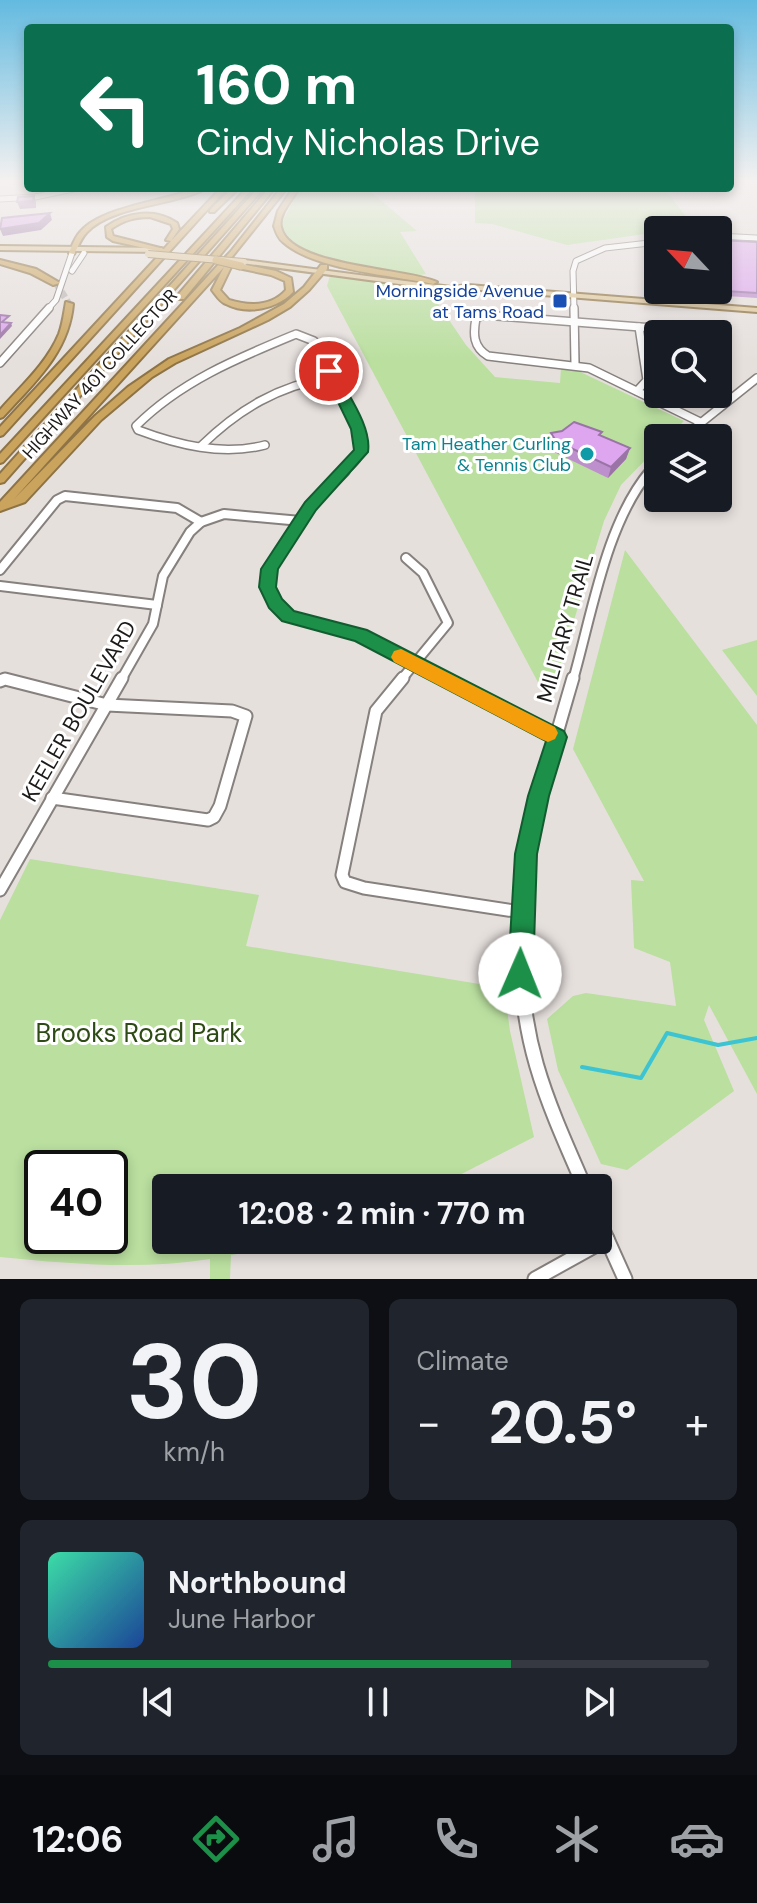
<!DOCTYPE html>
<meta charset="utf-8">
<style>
body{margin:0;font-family:"DM Sans",sans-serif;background:#20242c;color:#f1f3f6;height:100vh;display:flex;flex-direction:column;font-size:30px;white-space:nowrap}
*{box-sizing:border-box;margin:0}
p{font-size:26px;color:#9ea1a6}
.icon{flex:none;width:44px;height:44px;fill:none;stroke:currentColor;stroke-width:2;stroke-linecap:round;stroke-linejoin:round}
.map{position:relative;height:1279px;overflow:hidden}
.panel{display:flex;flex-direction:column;gap:20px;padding:20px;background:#0d0f14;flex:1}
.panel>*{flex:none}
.top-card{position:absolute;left:24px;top:24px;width:710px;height:168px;border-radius:8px;box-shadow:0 4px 12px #0003;background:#0b6e4f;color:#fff;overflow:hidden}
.needle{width:52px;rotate:296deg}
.tools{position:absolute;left:644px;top:216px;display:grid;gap:16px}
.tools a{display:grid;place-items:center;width:88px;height:88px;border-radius:8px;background:#171b24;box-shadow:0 4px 12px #0003;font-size:40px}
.speed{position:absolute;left:24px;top:1150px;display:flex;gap:16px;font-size:40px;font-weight:700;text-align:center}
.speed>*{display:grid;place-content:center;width:104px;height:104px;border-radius:50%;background:#171b24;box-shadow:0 4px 12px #0003;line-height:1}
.speed .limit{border:4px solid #111;border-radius:12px;background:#fff;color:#111}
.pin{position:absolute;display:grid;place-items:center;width:68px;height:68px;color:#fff;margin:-34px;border:4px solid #fff;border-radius:50%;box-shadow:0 2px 8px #0007}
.me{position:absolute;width:88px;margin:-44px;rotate:1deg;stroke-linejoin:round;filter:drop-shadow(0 0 6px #0008)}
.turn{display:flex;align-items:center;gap:28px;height:168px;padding:0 40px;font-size:36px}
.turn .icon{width:104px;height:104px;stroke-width:2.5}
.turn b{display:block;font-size:56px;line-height:68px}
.big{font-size:60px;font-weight:700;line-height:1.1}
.panel .card{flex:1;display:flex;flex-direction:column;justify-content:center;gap:12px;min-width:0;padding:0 28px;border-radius:12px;background:#20242c}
.panel .dial{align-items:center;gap:0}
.dial b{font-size:104px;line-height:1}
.song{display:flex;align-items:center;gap:24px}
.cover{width:96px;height:96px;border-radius:12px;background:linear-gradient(135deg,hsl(160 70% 55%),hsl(220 70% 35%))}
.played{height:8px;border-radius:4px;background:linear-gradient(90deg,#1c8f49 70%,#363941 70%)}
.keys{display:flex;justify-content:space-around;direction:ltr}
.heat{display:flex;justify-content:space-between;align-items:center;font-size:44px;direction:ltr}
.panel .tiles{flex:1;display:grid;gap:20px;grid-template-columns:1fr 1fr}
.card:last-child{grid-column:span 2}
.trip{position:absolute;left:152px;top:1174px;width:460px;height:80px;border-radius:8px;background:#171b24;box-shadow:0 4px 12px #0003;font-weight:700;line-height:80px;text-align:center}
.tabs{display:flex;height:128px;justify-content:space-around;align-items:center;background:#090b0e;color:#9ea1a6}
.tabs .icon{width:56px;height:56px}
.tabs .on{color:#1c8f49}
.tabs b{font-size:36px;color:#f1f3f6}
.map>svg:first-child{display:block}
.green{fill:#badf9f;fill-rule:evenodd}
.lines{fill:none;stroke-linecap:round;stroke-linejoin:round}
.stream{stroke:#3dc4d3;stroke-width:4}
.highway-tunnel{stroke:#beb8b6;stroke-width:7;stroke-dasharray:7 3;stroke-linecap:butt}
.minor-far4-casing{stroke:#86807e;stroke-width:7}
.minor-far3-casing{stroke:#86807e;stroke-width:10}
.minor-far2-casing{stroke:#86807e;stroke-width:12}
.minor-far1-casing{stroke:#86807e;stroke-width:15}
.minor-casing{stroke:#86807e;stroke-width:17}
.major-casing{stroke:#8d7345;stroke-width:4}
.highway-casing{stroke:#8d7345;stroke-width:4}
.minor-far4{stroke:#fff;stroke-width:5}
.minor-far3{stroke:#fff;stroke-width:7}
.minor-far2{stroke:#fff;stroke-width:8}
.minor-far1{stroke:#fff;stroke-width:11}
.minor{stroke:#fff;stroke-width:13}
.major{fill:#dfc89d;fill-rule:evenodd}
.highway{fill:#caa35c;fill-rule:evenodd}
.major-bridge-casing{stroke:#8d7345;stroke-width:8;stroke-linecap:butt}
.highway-bridge-casing{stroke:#8d7345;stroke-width:9;stroke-linecap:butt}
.major-bridge{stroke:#dfc89d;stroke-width:6}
.highway-bridge{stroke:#caa35c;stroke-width:7}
.wall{fill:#be8fcd}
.shaded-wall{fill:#9b74a7}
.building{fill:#dda6ee;stroke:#9b74a7;stroke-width:2}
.route{fill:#1c8f49;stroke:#125d2f;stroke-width:2}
.slow{fill:#f59e0b}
.transit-dot{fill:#1a4fb4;stroke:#fff;stroke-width:3}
.culture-dot{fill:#0f9aa8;stroke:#fff;stroke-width:3}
.labels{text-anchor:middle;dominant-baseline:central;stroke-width:6;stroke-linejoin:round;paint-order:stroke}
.far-transit-label{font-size:18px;fill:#164399;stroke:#fff;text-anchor:end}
.far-street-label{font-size:18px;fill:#1c1a19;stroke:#fff}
.far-culture-label{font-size:18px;fill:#0d838f;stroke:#fff;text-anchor:end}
.street-label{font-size:22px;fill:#1c1a19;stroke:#fff}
.near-park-label{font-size:26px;fill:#2f4b15;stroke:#fff}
</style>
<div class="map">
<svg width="757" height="1279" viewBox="0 0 757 1279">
<rect width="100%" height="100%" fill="#e6e0dd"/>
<g class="green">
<path d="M299,188H366L417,231L400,232L426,274L413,276C375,269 296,263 281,225Z"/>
<path d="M475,188H664L694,227L567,245L492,224L475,223Z"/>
<path d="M330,275L428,289L466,345L495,377L560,383L561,368L574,369L684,421L667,438H658V447L621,485L604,521L549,703L327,286Z"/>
<path d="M625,550L757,725V1094L709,1005L704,1020L734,1091L627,1170L601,1164L558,1070L547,1019L573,996L586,993L676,1006L670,962L634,948L631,880L644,881L573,749Z"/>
<path d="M757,640V696L722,650Z"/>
<path d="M30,859L259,895L246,946L504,988L510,1031L534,1137L434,1188H166V1240H323L231,1255L230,1279H210V1259C141,1270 70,1264 0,1257V920ZM42,1168H110V1236H42Z"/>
</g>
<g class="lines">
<path class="stream" d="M582,1067L641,1078L667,1033L718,1045L757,1038"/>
<path class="highway-tunnel" d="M56,283L69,304"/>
<g class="minor-far4-casing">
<g id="minor-far4">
<path d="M0,199L35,197L78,188"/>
<path d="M718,236L756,238"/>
<path d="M72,271L84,253"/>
<path d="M47,310L56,300L72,253"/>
<path d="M574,310L573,271L576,261L605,248L658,242"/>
</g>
</g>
<g class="minor-far3-casing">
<g id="minor-far3">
<path d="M574,308L575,364"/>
<path d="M696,334L679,330L484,315L476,318C473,334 473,347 488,356L589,368L700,422"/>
<path d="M0,363L49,308"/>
<path d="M637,391L647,380L639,327"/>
<path d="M682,438L757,378"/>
<path d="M265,445C222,456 178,445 138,430L136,426C181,381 238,358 296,334L314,341C324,361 364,429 362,447C361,457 350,466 343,473"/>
<path d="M201,446C239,409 278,386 331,377"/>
<path d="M648,473L658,462"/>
</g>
</g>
<g class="minor-far2-casing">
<g id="minor-far2">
<path d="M345,471L310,506L269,569L267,587L275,603L288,616L360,635L447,680"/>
<path d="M0,570L57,500L65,496L177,508L201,522"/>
<path d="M0,586L157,605"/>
<path d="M3,680H9"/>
<path d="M121,680L153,624L163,576L190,532L201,522L224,514L301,521"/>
<path d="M401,680L448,623L423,573L406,558"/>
<path d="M573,680C592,614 606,523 650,471"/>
</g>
</g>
<g class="minor-far1-casing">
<g id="minor-far1">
<path d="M403,678L376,711L342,875L345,882L364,888L521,912"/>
<path d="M443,678L557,737"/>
<path d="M0,681L5,679L107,705L232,711L246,716L220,806L214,817L208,820L52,798"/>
<path d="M0,890L122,678"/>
<path d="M520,944C522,846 546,771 573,678"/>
</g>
</g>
<g class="minor-casing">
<g id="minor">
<path d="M521,942C519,1041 546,1099 585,1188"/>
<path d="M598,1219L625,1279"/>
<path d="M535,1279L607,1239"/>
</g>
</g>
<g class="major-casing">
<g id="major">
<path d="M0,246L161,248L164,250L161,252L0,250Z"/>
<path d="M244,260L451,287L468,285L757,308V312L468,289L451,291L242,263V261Z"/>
</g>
</g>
<g class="highway-casing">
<g id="highway">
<path d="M198,188H207C174,206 113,205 87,232C81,238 78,247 74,254L69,253C72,246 75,237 81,231C102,207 167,200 198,188Z"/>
<path d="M221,188H227L3,435L0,436V427L162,252L113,241L107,237L106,227C127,212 155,208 177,223L179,229L171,241ZM150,217L171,224L173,229L166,240L171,241L164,249L113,236L111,229C124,220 135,217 150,217Z"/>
<path d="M232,188H239L214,212H210V210Z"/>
<path d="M247,188H253L3,462L0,463V454Z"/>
<path d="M258,188H264L4,482L0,483V474Z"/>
<path d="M269,188H275L184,299H178V295Z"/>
<path d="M281,188H287L227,263L232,265L220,290L229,300C249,306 271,307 286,290L285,281L271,275L238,268L237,266L241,264L276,271L291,278L293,292C277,309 247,315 226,304C220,302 216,295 212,290L224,267L14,499L95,416L128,387L169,359L240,328L284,304L304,287L321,265H327V269L309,290L290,307L268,320L175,363L152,377L101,420L25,502L0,511V502L232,250Z"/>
<path d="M293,188H299C293,199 278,214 281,227C289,267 406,268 437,282L433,284C391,275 314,270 283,242C278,238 276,232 274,226L278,211Z"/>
<path d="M0,260L36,269L60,283L53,285L30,273L0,264Z"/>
<path d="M66,302L73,304C69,352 34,383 3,417L0,418V410C21,386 47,363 59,334C63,323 64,313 66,302Z"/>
</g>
</g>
<use href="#minor-far4" class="minor-far4"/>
<use href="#minor-far3" class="minor-far3"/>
<use href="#minor-far2" class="minor-far2"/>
<use href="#minor-far1" class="minor-far1"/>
<use href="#minor" class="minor"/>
<use href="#major" class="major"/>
<use href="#highway" class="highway"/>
<g class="major-bridge-casing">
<path id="major-bridge" d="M148,254L244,262"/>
</g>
<g class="highway-bridge-casing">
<path id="highway-bridge" d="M216,260L241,266"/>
</g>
<use href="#major-bridge" class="major-bridge"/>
<use href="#highway-bridge" class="highway-bridge"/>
</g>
<g class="wall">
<path d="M757,242V298L666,292L665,290H718Z"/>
<path d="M551,433L601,436L630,448L626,459L608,478L554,452L548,443Z"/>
</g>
<g class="shaded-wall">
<path d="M34,196L36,202V208L20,209L17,202Z"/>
<path d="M50,213L52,220L41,230L3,236L0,229Z"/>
<path d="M11,323L12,326L0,339V335Z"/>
<path d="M630,448L626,459L608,478L611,467Z"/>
</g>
<g class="building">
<path d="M34,196L33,201L17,202L18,197Z"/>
<path d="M50,213L39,223L0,229L2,218Z"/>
<path d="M718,240L757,242V293L709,290H718Z"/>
<path d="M0,315L9,316L2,322L11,323L0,335Z"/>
<path d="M574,422L602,432L599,435L630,448L611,467L556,441L551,433L562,431Z"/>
</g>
<linearGradient id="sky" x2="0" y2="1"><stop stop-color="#63bae0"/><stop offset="0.5" stop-color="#f4f1f0"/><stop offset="1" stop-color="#f4f1f0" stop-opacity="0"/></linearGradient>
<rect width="757" height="361" fill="url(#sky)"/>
<path class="route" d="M325,368L336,371C347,394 372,426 368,452L316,510L278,569L276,587L282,599L294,611L367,630L564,731L567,737L549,796L537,854L533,974L529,983L520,986L511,983L508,974L515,854L528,796L546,741L355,641L282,621L269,608L259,587L261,569L305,502L354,450L351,429L323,371Z"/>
<path class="slow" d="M401,649L555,727L558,733L555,739L548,742L541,739L394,662L391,657L394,651Z"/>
<rect class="transit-dot" x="552" y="293" width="16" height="16" rx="4"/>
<circle class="culture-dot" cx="587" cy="454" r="8"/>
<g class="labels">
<g class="far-transit-label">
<text x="544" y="291">Morningside Avenue<tspan x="544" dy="21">at Tams Road</tspan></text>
</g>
<g class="far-street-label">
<text transform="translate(100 374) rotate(-48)">HIGHWAY 401 COLLECTOR</text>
</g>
<g class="far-culture-label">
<text x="571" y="444">Tam Heather Curling<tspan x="571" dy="21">&amp; Tennis Club</tspan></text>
</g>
<g class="street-label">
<text transform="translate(565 628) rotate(-74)">MILITARY TRAIL</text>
<text transform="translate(79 711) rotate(-60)">KEELER BOULEVARD</text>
</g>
<g class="near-park-label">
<text x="139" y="1033">Brooks Road Park</text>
</g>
</g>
</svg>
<div class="tools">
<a><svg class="needle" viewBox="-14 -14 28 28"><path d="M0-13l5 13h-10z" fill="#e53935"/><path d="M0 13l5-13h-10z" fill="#9ea1a6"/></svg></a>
<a><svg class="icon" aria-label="search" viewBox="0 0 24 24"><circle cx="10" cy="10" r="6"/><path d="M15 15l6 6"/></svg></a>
<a><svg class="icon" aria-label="layers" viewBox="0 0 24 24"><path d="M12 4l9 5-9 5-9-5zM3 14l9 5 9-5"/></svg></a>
</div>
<div class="speed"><div class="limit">40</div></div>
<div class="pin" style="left:329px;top:371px;background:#d93025"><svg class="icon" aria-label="arrive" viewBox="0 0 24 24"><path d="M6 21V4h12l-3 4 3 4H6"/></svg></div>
<svg class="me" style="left:520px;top:974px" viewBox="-20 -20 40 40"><circle r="19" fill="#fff"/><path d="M0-13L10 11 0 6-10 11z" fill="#1c8f49"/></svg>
<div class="trip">12:08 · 2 min · 770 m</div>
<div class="top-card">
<div class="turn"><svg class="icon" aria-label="left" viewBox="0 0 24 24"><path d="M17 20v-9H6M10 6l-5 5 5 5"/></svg><div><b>160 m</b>Cindy Nicholas Drive</div></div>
</div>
</div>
<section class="panel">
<div class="tiles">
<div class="card dial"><b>30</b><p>km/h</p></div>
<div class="card"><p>Climate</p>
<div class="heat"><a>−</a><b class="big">20.5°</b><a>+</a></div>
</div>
<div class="card">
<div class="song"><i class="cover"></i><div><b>Northbound</b><p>June Harbor</p></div></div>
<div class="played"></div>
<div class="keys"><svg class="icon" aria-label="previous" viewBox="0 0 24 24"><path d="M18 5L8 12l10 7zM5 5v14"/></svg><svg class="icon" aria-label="pause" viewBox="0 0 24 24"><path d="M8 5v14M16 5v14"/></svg><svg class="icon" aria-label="next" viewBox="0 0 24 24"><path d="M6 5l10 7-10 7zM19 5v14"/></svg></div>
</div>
</div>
</section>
<nav class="tabs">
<b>12:06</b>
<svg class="icon on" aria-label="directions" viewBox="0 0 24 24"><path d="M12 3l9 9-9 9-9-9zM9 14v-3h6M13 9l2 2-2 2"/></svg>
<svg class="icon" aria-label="music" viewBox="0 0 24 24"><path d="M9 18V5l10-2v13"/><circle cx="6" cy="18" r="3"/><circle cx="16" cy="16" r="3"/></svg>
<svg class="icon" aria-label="phone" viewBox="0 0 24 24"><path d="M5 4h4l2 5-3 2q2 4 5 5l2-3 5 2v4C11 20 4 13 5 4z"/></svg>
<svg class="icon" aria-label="climate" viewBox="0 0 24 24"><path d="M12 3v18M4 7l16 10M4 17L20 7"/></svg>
<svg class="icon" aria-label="car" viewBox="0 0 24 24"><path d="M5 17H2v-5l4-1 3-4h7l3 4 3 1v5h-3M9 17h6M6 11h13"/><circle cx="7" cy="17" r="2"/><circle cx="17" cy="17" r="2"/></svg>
</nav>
